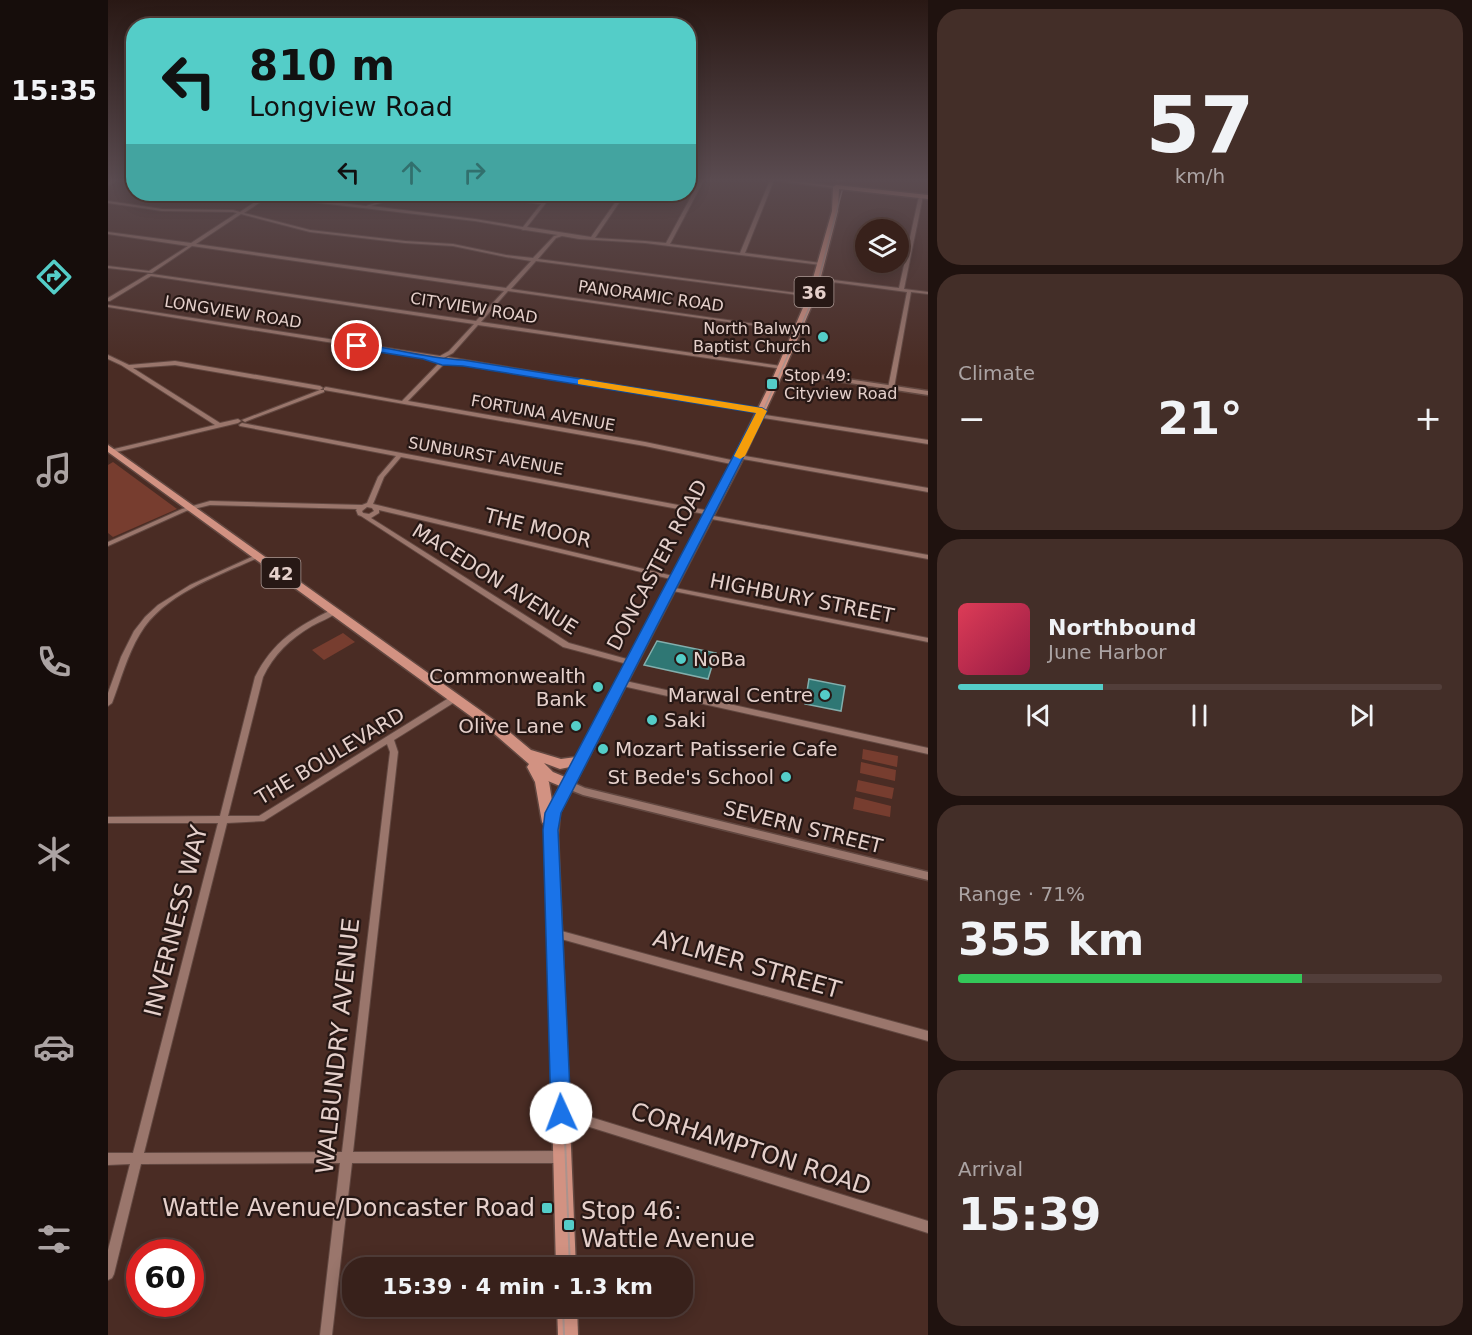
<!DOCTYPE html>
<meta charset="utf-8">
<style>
body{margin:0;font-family:"DejaVu Sans",sans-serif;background:#432e28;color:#f1f3f6;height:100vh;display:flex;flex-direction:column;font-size:22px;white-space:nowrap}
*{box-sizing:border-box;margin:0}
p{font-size:20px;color:#aba3a3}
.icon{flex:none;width:33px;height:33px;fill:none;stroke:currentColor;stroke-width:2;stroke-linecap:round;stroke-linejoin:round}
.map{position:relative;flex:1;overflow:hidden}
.sheet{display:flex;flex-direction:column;gap:9px;padding:9px;background:#1f120f;width:544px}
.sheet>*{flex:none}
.hud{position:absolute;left:18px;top:18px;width:570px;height:183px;border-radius:24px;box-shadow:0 3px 15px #0003,0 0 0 2px #523e3a;background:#54cdc8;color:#111;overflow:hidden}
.buttons{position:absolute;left:747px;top:219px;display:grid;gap:12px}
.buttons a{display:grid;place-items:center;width:54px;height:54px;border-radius:50%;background:#38211b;box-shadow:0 3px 15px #0003,0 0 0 2px #523e3a;font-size:30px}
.speed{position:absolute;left:18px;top:1239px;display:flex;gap:12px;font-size:30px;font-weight:700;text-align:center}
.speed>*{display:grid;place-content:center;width:78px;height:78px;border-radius:50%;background:#38211b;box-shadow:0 3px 15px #0003,0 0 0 2px #523e3a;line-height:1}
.speed .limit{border:9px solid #d22;background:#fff;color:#111}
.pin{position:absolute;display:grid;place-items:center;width:51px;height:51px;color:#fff;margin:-26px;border:3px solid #fff;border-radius:50%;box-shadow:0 2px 6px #0007}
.me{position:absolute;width:66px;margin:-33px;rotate:358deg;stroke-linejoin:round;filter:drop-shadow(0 0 4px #0008)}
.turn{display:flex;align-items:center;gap:21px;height:126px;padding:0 24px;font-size:27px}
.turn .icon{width:78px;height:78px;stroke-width:2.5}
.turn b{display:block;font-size:42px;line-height:51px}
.lanes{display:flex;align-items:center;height:57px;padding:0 24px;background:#0003;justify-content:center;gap:30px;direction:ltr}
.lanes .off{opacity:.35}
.big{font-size:45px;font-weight:700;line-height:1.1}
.sheet .widget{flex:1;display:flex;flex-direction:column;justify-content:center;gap:9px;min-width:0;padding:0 21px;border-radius:24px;background:#432e28}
.sheet .dial{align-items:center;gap:0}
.dial b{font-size:78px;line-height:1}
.song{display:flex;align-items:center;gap:18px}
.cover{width:72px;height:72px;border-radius:9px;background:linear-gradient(135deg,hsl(350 70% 55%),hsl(340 70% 35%))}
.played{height:6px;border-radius:3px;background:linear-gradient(90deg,#54cdc8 30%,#523e3a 30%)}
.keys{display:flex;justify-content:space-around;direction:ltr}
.heat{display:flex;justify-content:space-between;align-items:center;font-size:33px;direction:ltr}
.charge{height:9px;border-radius:4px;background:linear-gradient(90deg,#34c759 71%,#523e3a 0)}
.trip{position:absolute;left:234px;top:1257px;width:351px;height:60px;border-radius:24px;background:#38211b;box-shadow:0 3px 15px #0003,0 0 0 2px #523e3a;font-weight:700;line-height:60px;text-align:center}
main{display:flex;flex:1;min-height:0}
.menu{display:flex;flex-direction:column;width:108px;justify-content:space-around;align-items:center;background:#160d0b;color:#aba3a3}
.menu .icon{width:42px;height:42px}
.menu .active{color:#54cdc8}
.menu b{font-size:27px;color:#f1f3f6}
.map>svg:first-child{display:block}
.green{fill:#773d2f}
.building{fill:#2f7774;stroke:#82afad;stroke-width:1.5}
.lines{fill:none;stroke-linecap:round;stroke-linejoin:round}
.minor-casing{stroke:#624841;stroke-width:2}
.tertiary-casing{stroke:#624841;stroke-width:3}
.primary-casing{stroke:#624841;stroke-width:3}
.minor{fill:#9a766c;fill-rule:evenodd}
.tertiary{fill:#9a766c;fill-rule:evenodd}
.primary{fill:#d29282;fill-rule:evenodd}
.tram-far1{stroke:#ab938d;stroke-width:1.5}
.tram{stroke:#ab938d;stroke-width:2}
.route{fill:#1a73e8;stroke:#114b97;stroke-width:1.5}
.slow{fill:#f59e0b}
.poi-dot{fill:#54cdc8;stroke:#271815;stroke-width:2}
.labels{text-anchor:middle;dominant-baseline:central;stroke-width:4.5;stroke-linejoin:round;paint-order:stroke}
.far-street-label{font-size:16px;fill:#e5d0cb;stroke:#271815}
.far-poi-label{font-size:16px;fill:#e5d0cb;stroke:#271815;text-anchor:end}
.shield{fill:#271815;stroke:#ac9994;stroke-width:1.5}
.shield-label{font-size:18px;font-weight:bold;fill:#e5d0cb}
.street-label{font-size:20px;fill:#e5d0cb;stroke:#271815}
.poi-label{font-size:20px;fill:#e5d0cb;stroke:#271815;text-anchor:end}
.near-street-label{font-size:24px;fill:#e5d0cb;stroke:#271815}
.near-poi-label{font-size:24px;fill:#e5d0cb;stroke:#271815;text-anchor:end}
</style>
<main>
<nav class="menu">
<b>15:35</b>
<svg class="icon active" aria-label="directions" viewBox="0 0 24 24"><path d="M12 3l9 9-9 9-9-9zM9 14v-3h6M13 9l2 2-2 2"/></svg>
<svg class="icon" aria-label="music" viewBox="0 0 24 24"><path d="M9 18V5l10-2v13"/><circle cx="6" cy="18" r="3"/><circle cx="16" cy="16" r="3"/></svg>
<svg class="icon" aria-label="phone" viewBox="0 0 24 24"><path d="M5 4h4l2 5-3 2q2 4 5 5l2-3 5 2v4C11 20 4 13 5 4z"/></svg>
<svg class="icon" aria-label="climate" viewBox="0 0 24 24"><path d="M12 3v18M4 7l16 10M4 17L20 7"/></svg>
<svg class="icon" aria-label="car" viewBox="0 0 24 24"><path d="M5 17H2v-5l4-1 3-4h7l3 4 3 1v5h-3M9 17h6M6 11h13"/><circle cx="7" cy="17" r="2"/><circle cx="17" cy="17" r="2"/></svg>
<svg class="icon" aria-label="filters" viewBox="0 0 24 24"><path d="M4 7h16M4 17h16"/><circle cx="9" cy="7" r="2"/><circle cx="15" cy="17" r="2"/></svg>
</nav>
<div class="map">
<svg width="820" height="1335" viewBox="0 0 820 1335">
<rect width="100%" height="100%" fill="#4a2c24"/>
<g class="green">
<path d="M358,194H439L431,202Z"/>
<path d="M5,462L69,509L5,537L0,533V465Z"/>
<path d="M235,633L247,642L216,660L204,650Z"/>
<path d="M755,749L790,756L789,767L754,759Z"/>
<path d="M753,762L788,770L787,781L752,773Z"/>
<path d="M750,780L786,788L784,799L748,791Z"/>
<path d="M747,797L783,806L782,817L745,809Z"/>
</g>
<g class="building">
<path d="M549,641L608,653L600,679L536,665Z"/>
<path d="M701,679L737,686L733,711L697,704Z"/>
</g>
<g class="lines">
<g class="minor-casing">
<g id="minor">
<path d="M592,180H596L562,244L632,253L662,180H666L637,253L713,263L715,264L713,265L537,243L471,239L454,236L448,238L430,259L704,295H706V297L428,261L403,289L690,330H692V332L400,291L373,322L673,366L675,367V369L370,325L345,353L332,360L0,307V305L332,356L341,351L366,324L43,276L2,301H0V298L40,274H44L368,321L396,291L84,246L44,273L0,268V266L41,271L80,246L0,234V232L83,243L129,213L125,212L54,211L0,203V201L54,209L125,210L132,212L156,196L148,195L147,194H160L258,206L294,194H298L297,195L263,206L367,219L415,227L433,204L348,194H356L435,202L441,194H445L419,227L483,237L513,194H517L487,238L537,241L558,243ZM160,197L367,221L413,229L415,230H417L450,235L446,236L425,258L398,255L345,244L297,241L202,230L136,213ZM133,214L202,232L297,243L345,246L398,257L423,261L398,288L88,244Z"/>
<path d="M729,180H736L730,182Z"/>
<path d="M813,195L815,196L796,289L820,292V294L803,292L786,388L783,390L780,388L799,292L709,280L707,279L709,278L791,288L811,196Z"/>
<path d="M0,355L21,365L67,361L212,386L215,388L212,390L67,365L25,368L112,423L130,419L133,421L130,423L4,453L2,452V450L107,425L13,365L0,359Z"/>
<path d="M340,357L654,409L657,411L654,413L338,360L337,359Z"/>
<path d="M335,360L338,362L337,363L300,401L537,442L628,461L631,463L628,465L537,446L216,390V392L139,421L137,422L134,420L212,390H216V388L218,387L294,401L333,361Z"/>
<path d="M651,414L820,440V444L649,417V415Z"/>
<path d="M134,423L602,511L605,513L602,515L293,457L276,477L265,504L569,577L570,578L567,580L271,510V513L263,518L461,643L526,661L527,663L526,665H523L455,647L253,516L250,515L248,510L249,509L102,505L78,511L0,546V542L74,509L102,501L254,505L259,503L270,477L288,456L132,426L131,425ZM259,507L264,508L266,511L261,514L255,513L254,511Z"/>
<path d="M631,455L820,488V492L629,458L628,457Z"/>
<path d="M600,515L820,555V559L598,518L597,517Z"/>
<path d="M150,554L152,555L153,556L152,557C112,575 55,594 32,634C19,655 13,680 4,703L0,706V693L13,657L26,631L37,617L50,605L82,585Z"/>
<path d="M562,587L820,638V642L560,590L559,589Z"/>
<path d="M223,610H229L230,612C222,618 213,621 204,626C182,639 166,654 155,677L120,816H151L344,696H350L351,698L350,700L286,740L290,752L245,1152L453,1151L457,1153L459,1157L457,1161L453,1163H244L224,1335H212L232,1163L33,1164L6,1274L4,1278L0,1280V1250L22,1164L0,1165V1153H25L110,823H0V817L112,816L147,677C165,641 189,627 223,610ZM279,744L282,752L234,1152L36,1153L119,823L156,821Z"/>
<path d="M513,680L820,748V754L510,685L509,683Z"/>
<path d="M446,929L820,1031V1041L446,937L443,936L441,933L443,930Z"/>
<path d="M453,1108L820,1221V1233L453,1118L449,1117L448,1113L449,1109Z"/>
</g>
</g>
<g class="tertiary-casing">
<g id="tertiary">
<path d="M4,180H10L0,185V182Z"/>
<path d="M662,180H679L730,187L728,188Z"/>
<path d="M672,369L820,391V395L670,372L669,371Z"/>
<path d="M459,780L477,788L820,872V880L475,795L455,787L454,784L455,781Z"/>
</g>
</g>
<g class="primary-casing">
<g id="primary">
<path d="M728,185L820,195V199L731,189L730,211L708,296L671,382L633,463L452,813L450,835L468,1268H448L437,826L434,822L427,782L419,767L421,764L383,731L0,452V445L393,725L423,750L453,759L468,757L623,463L663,382L700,296L724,211L725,187ZM436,763L452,769L462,767L457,777L445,772ZM440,781L452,786L444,801L441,782Z"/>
<path d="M449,1306H469L470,1335H450Z"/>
</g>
</g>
<use href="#minor" class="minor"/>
<use href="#tertiary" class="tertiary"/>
<use href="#primary" class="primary"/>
<path class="tram-far1" d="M451,983L447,815L655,411L706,297L734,191"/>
<g class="tram">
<path d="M451,982L462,1268"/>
<path d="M455,1306L456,1335"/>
</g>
</g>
<linearGradient id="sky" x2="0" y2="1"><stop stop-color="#291814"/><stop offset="0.49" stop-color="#5a4b50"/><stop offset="1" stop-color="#5a4b50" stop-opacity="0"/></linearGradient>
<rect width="820" height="367" fill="url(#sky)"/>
<path class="route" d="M249,343C283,348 322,359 355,360L654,408L659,411L453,813L450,830L463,1113L460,1120L453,1122L446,1120L443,1113L435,830L437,813L648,413L355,366L334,365L315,359L246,348V344Z"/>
<path class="slow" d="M473,379L654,408L659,411L637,456L632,459L626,456L648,413L470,384V380Z"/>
<g class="poi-dot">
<circle cx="715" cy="337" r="6"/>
<rect x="658" y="378" width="12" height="12" rx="3"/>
<circle cx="573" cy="659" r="6"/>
<circle cx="490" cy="687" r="6"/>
<circle cx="717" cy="695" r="6"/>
<circle cx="544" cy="720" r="6"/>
<circle cx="468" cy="726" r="6"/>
<circle cx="495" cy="749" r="6"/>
<circle cx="678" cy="777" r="6"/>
<rect x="433" y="1202" width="12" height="12" rx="3"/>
<rect x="455" y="1219" width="12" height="12" rx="3"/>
</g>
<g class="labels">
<g class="far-street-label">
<text transform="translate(543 296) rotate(8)">PANORAMIC ROAD</text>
<text transform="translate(366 308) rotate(9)">CITYVIEW ROAD</text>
<text transform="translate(125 312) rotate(9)">LONGVIEW ROAD</text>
<text transform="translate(435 413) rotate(10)">FORTUNA AVENUE</text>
<text transform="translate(378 456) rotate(10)">SUNBURST AVENUE</text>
</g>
<g class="far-poi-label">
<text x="703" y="328">North Balwyn<tspan x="703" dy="18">Baptist Church</tspan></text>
<text x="676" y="375" text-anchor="start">Stop 49:<tspan x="676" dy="18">Cityview Road</tspan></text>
</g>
<g class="shield">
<rect x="686.5" y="277" width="39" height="30" rx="4.5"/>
<rect x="153.5" y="558" width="39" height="30" rx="4.5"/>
</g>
<g class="shield-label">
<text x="706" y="292">36</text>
<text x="173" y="573">42</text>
</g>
<g class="street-label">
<text transform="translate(430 528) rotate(14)">THE MOOR</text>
<text transform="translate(549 565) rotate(-62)">DONCASTER ROAD</text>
<text transform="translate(387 579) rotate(32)">MACEDON AVENUE</text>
<text transform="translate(694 598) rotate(11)">HIGHBURY STREET</text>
<text transform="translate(222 756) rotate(-31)">THE BOULEVARD</text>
<text transform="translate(695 827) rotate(14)">SEVERN STREET</text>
</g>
<g class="poi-label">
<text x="585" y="659" text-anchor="start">NoBa</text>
<text x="478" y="676">Commonwealth<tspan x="478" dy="23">Bank</tspan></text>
<text x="705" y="695">Marwal Centre</text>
<text x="556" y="720" text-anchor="start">Saki</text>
<text x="456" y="726">Olive Lane</text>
<text x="507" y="749" text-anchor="start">Mozart Patisserie Cafe</text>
<text x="666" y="777">St Bede's School</text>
</g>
<g class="near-street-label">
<text transform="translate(68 921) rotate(-76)">INVERNESS WAY</text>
<text transform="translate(639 964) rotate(16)">AYLMER STREET</text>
<text transform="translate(230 1046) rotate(-84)">WALBUNDRY AVENUE</text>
<text transform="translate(643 1149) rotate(18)">CORHAMPTON ROAD</text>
</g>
<g class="near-poi-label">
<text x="427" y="1208">Wattle Avenue/Doncaster Road</text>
<text x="473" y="1211" text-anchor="start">Stop 46:<tspan x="473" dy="28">Wattle Avenue</tspan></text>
</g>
</g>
</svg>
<div class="buttons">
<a><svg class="icon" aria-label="layers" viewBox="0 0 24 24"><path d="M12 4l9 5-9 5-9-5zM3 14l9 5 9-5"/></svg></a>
</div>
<div class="speed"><div class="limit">60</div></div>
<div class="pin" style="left:249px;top:346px;background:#d93025"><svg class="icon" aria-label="arrive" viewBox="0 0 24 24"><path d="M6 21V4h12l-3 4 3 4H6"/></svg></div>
<svg class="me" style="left:453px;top:1113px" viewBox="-20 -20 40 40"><circle r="19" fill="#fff"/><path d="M0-13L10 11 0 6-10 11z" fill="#1a73e8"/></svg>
<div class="trip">15:39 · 4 min · 1.3 km</div>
<div class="hud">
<div class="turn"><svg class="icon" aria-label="left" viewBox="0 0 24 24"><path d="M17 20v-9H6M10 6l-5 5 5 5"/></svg><div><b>810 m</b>Longview Road</div></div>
<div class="lanes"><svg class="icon" aria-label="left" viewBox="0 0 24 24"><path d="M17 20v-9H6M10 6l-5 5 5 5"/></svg><svg class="icon off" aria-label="ahead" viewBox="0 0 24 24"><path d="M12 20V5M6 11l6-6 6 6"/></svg><svg class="icon off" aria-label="right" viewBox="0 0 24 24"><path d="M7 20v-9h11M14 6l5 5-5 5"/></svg></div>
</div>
</div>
<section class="sheet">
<div class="widget dial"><b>57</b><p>km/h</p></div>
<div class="widget"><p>Climate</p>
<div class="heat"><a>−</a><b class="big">21°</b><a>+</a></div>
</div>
<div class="widget">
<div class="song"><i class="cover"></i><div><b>Northbound</b><p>June Harbor</p></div></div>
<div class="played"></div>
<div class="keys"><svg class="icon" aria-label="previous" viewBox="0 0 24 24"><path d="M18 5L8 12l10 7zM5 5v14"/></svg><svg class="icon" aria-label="pause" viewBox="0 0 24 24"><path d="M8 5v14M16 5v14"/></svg><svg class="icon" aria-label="next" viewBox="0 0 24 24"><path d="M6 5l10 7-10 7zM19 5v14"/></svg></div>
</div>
<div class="widget"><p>Range · 71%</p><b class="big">355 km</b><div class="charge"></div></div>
<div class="widget"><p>Arrival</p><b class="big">15:39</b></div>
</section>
</main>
